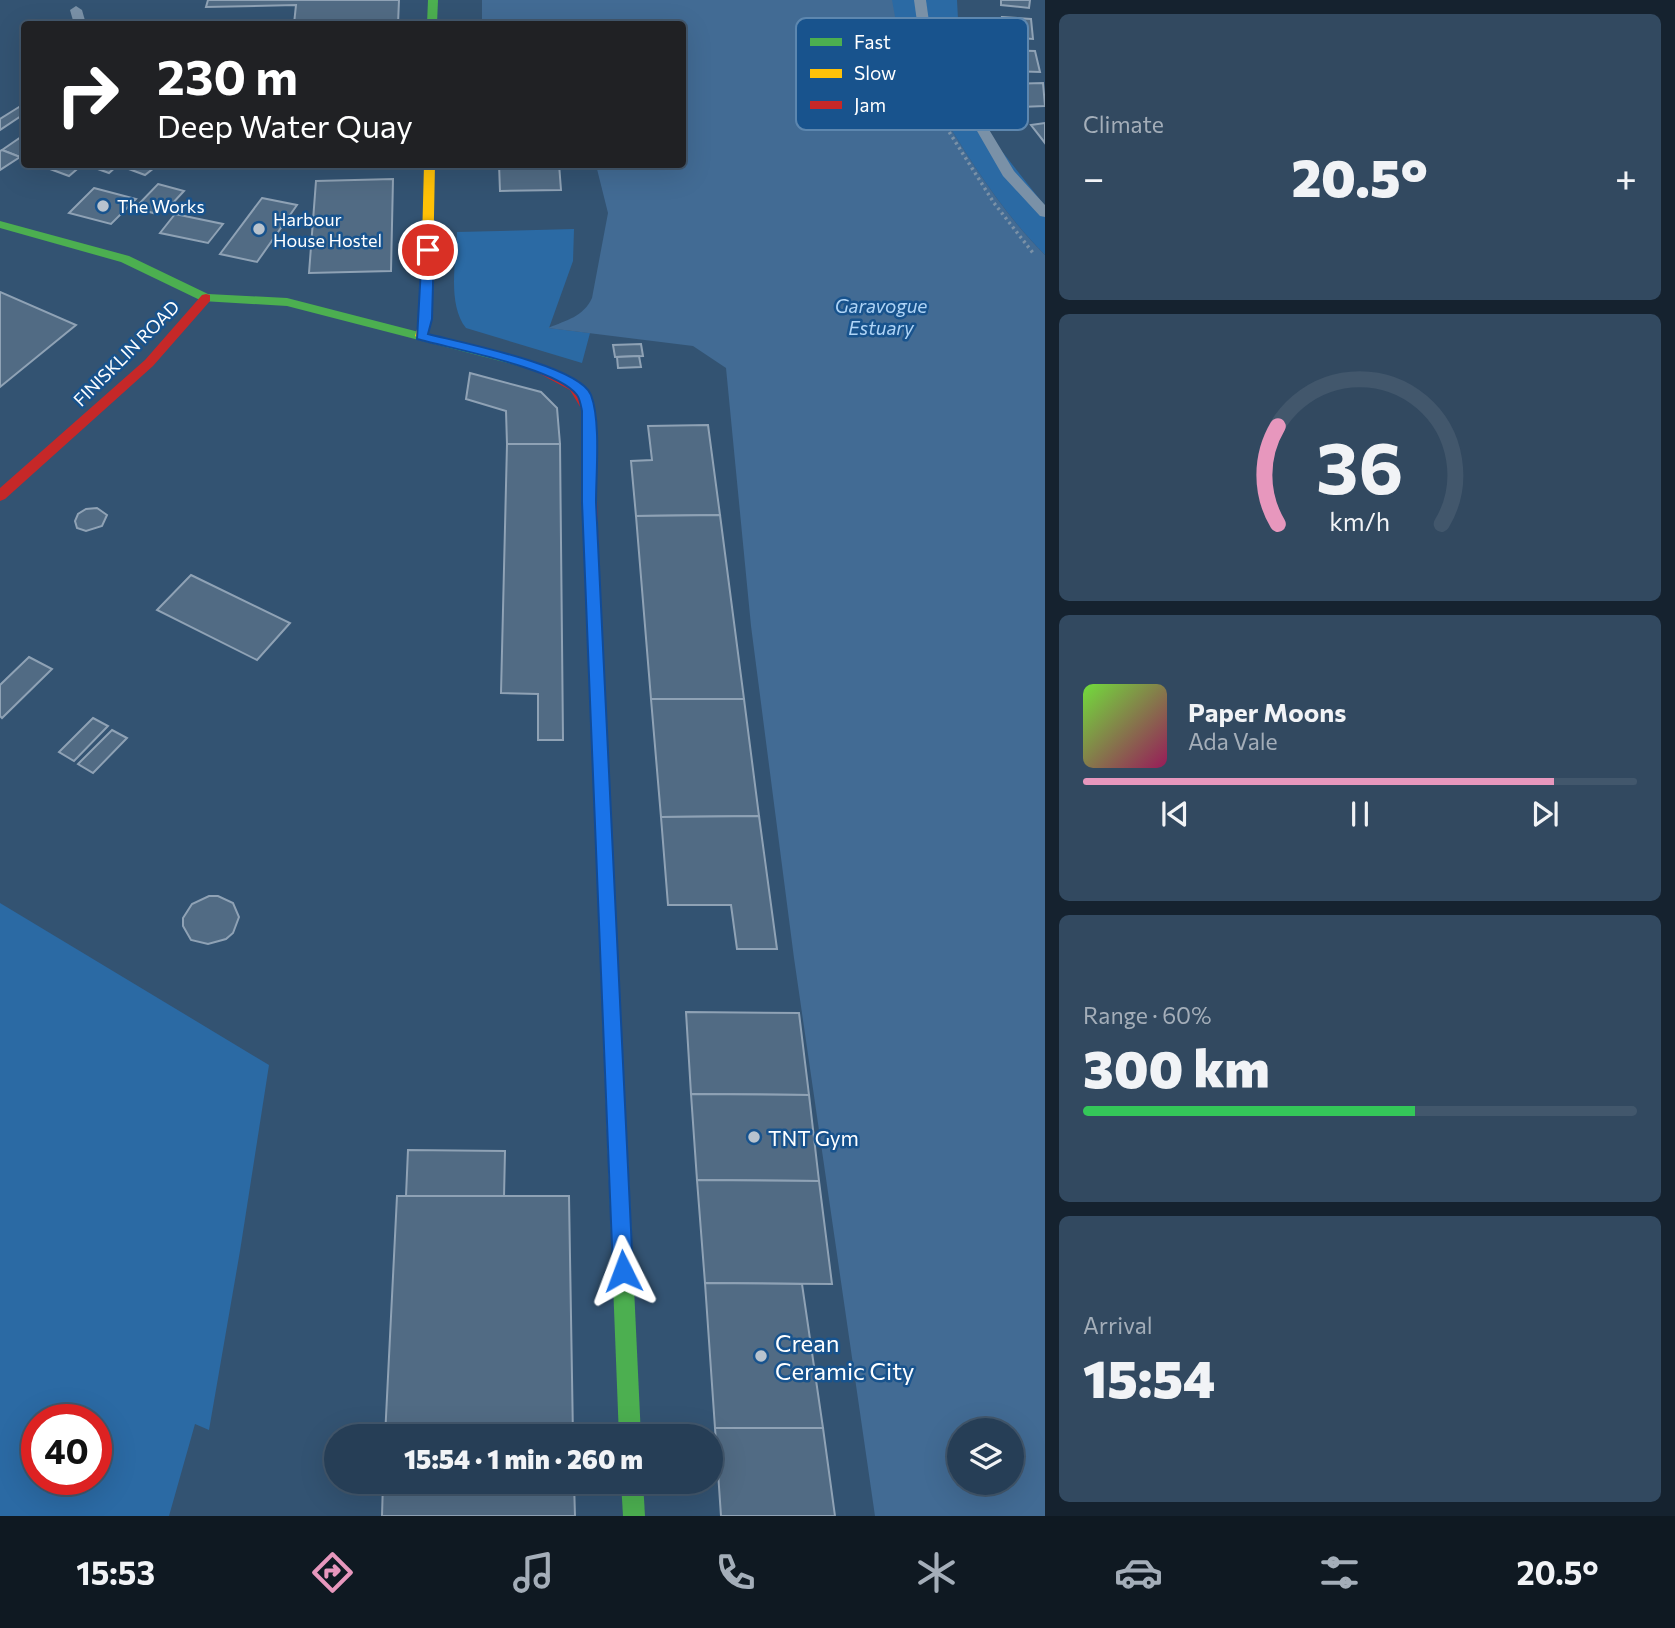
<!DOCTYPE html>
<meta charset="utf-8">
<style>
body{margin:0;font-family:Commissioner,sans-serif;background:#324960;color:#f1f3f6;height:100vh;display:flex;flex-direction:column;font-size:26px;white-space:nowrap}
*{box-sizing:border-box;margin:0}
p{font-size:23px;color:#a4aeb9}
.icon{flex:none;width:38px;height:38px;fill:none;stroke:currentColor;stroke-width:2;stroke-linecap:round;stroke-linejoin:round}
.map{position:relative;flex:1;overflow:hidden}
.drawer{display:flex;flex-direction:column;gap:14px;padding:14px;background:#15222f;width:630px}
.drawer>*{flex:none}
.banner{position:absolute;left:21px;top:21px;width:665px;height:147px;border-radius:7px;box-shadow:0 7px 28px #0002,0 0 0 2px #42576c;background:#202124;color:#fff;overflow:hidden}
.controls{position:absolute;left:947px;top:1418px;display:grid;gap:14px}
.controls a{display:grid;place-items:center;width:77px;height:77px;border-radius:50%;background:#263e56;box-shadow:0 7px 28px #0002,0 0 0 2px #42576c;font-size:35px}
.speed{position:absolute;left:21px;top:1404px;display:flex;gap:14px;font-size:35px;font-weight:700;text-align:center}
.speed>*{display:grid;place-content:center;width:91px;height:91px;border-radius:50%;background:#263e56;box-shadow:0 7px 28px #0002,0 0 0 2px #42576c;line-height:1}
.speed .limit{border:10px solid #d22;background:#fff;color:#111}
.pin{position:absolute;display:grid;place-items:center;width:60px;height:60px;color:#fff;margin:-30px;border:4px solid #fff;border-radius:50%;box-shadow:0 2px 7px #0007}
.me{position:absolute;width:77px;margin:-38px;rotate:357deg;stroke-linejoin:round;filter:drop-shadow(0 0 5px #0008)}
.turn{display:flex;align-items:center;gap:24px;height:147px;padding:0 21px;font-size:32px}
.turn .icon{width:91px;height:91px;stroke-width:2.5}
.turn b{display:block;font-size:49px;line-height:60px}
.big{font-size:52px;font-weight:800;line-height:1.1}
.drawer .card{flex:1;display:flex;flex-direction:column;justify-content:center;gap:10px;min-width:0;padding:0 24px;border-radius:10px;background:#324960}
.drawer .dial{align-items:center;gap:0}
.dial svg{height:182px;overflow:visible;fill:none;stroke:#42576c;stroke-width:7;stroke-linecap:round;text-anchor:middle}
.dial text{fill:#f1f3f6;stroke:none}
.song{display:flex;align-items:center;gap:21px}
.cover{width:84px;height:84px;border-radius:10px;background:linear-gradient(135deg,hsl(100 70% 55%),hsl(330 70% 35%))}
.played{height:7px;border-radius:4px;background:linear-gradient(90deg,#e797bd 85%,#42576c 85%)}
.keys{display:flex;justify-content:space-around;direction:ltr}
.heat{display:flex;justify-content:space-between;align-items:center;font-size:38px;direction:ltr}
.charge{height:10px;border-radius:5px;background:linear-gradient(90deg,#34c759 60%,#42576c 0)}
.trip{position:absolute;left:324px;top:1424px;width:399px;height:70px;border-radius:35px;background:#263e56;box-shadow:0 7px 28px #0002,0 0 0 2px #42576c;font-weight:800;line-height:70px;text-align:center}
.dock{display:flex;height:112px;justify-content:space-around;align-items:center;background:#0f1922;color:#a4aeb9}
.dock .icon{width:49px;height:49px}
.dock .current{color:#e797bd}
.dock b{font-size:32px;color:#f1f3f6}
main{display:flex;flex:1;min-height:0}
.map>svg:first-child{display:block}
.green{fill:#2b6aa4;fill-rule:evenodd}
.water{fill:#426b94;fill-rule:evenodd}
.building{fill:#516b84;stroke:#8fa2b5;stroke-width:2}
.lines{fill:none;stroke-linecap:round;stroke-linejoin:round}
.path{stroke:#7a91a7;stroke-width:3.5;stroke-dasharray:2.5 3.5;stroke-linecap:butt}
.lane{fill:#7a91a7;fill-rule:evenodd}
.fast{fill:#4caf50;fill-rule:evenodd}
.slow{fill:#ffc107;fill-rule:evenodd}
.jam{fill:#c62828;fill-rule:evenodd}
.route{fill:#1a73e8;stroke:#114b97;stroke-width:2}
.poi-dot{fill:#b8c3ce;stroke:#18538d;stroke-width:2.5}
.labels{text-anchor:middle;dominant-baseline:central;stroke-width:5;stroke-linejoin:round;paint-order:stroke}
.far-poi-label{font-size:18px;fill:#fff;stroke:#18538d;text-anchor:start}
.far-street-label{font-size:18px;fill:#fff;stroke:#18538d}
.far-water-label{font-size:19px;font-style:italic;fill:#afd4f6;stroke:#18538d}
.poi-label{font-size:21px;fill:#fff;stroke:#18538d;text-anchor:start}
.near-poi-label{font-size:24px;fill:#fff;stroke:#18538d;text-anchor:start}
.key{fill:#18538d;stroke:#5d87af;stroke-width:2}
.key-label{font-size:19px;fill:#fff}
</style>
<main>
<div class="map">
<svg width="1045" height="1516" viewBox="0 0 1045 1516">
<rect width="100%" height="100%" fill="#335372"/>
<g class="green">
<path d="M831,0H957L961,77L982,126L1045,206V255C1001,211 969,159 937,106C875,105 857,47 831,0Z"/>
<path d="M574,229L573,261L549,328L590,333L582,363L466,328C447,304 456,261 457,232Z"/>
<path d="M0,903L269,1065L240,1251L209,1430L195,1424L169,1516H0ZM37,1419H96V1479H37Z"/>
</g>
<path class="water" d="M482,0H892L903,60L915,64L900,74L875,78L916,106H937C969,159 1001,211 1045,255V1516H875L794,958L751,626L726,368L693,346L548,328C567,320 583,317 592,298L608,213L596,165L682,164V24H482ZM959,1430H1012V1482H959Z"/>
<g class="building">
<path d="M208,0H399L398,24H294L296,5L206,7Z"/>
<path d="M1001,0H1030L1029,8L1001,5Z"/>
<path d="M1002,17L1031,19L1033,39L1004,37Z"/>
<path d="M1003,50L1035,51L1040,72L1008,71Z"/>
<path d="M1043,83L1045,106L1020,107L1009,84Z"/>
<path d="M19,107L24,109V114L0,130V119Z"/>
<path d="M1045,123V143L1031,125Z"/>
<path d="M24,135V155L20,157L2,150Z"/>
<path d="M2,150L20,157L0,170V151Z"/>
<path d="M44,164H83L69,176L42,166Z"/>
<path d="M84,164H159L145,175L118,165L109,173Z"/>
<path d="M499,164H559L561,190L500,191Z"/>
<path d="M393,179L391,271L309,273L316,181Z"/>
<path d="M158,184L184,191L170,206L165,204L157,214L135,208Z"/>
<path d="M94,188L136,199L111,224L69,213Z"/>
<path d="M262,198L297,205L257,262L220,254Z"/>
<path d="M175,214L223,224L208,243L160,233Z"/>
<path d="M0,292L76,325L0,387Z"/>
<path d="M641,344L643,356L615,357L613,345Z"/>
<path d="M639,356L641,367L618,368L617,357Z"/>
<path d="M470,373L541,392L557,408L560,444H507L506,411L466,399Z"/>
<path d="M708,425L720,515L636,516L631,461L652,460L648,426Z"/>
<path d="M507,444H560L563,740H538V694L501,693Z"/>
<path d="M97,508L107,515L102,526L86,531L77,528L75,521L78,514L86,509Z"/>
<path d="M720,515L744,699H651L636,516Z"/>
<path d="M191,575L290,623L257,660L157,610Z"/>
<path d="M29,657L52,669L2,718L0,716V685Z"/>
<path d="M651,699H744L759,816L661,817Z"/>
<path d="M93,718L108,726L74,761L59,752Z"/>
<path d="M112,730L127,738L93,773L78,764Z"/>
<path d="M759,816L777,949H737L731,905H668L661,817Z"/>
<path d="M209,896H218L233,903L239,917L233,933L226,939L208,944L191,940L183,926V918L192,904Z"/>
<path d="M686,1012L799,1013L809,1095L691,1094Z"/>
<path d="M691,1094L809,1095L819,1181L697,1180Z"/>
<path d="M408,1150L505,1151L504,1197L406,1196Z"/>
<path d="M697,1180L819,1181L832,1284L705,1283Z"/>
<path d="M397,1196H569L573,1437H385Z"/>
<path d="M705,1283L802,1284L823,1428H715Z"/>
<path d="M715,1428H823L835,1516H721Z"/>
<path d="M383,1482H574L575,1516H382Z"/>
</g>
<g class="lines">
<path class="path" d="M946,127L994,203L1033,253"/>
<g class="lane">
<path d="M914,0H926L941,108L935,112L929,108Z"/>
<path d="M76,6L82,10L86,24H74L70,10Z"/>
<path d="M964,94L970,98L1014,171L1045,205V217L1040,216L1003,176L958,98Z"/>
</g>
<g class="fast">
<path d="M428,0H438L437,24H427Z"/>
<path d="M0,221L129,256L208,294L287,298L535,362L541,366L535,370L287,306L202,301L121,262L0,228Z"/>
<path d="M619,1171L626,1174L629,1181L641,1437H619L609,1181L612,1174Z"/>
<path d="M621,1482H643L645,1516H623Z"/>
</g>
<g class="slow">
<path d="M424,164H435L432,319L427,336L421,340L415,336L420,319Z"/>
<path d="M595,643L602,649L629,1181L626,1188L619,1191L612,1188L609,1181L588,649Z"/>
</g>
<g class="jam">
<path d="M206,294L210,295V301L153,366L5,499L0,501V488L145,360L202,295Z"/>
<path d="M535,362C562,370 585,382 594,410L602,649L595,655L588,649L582,410L570,390L531,369V363Z"/>
</g>
</g>
<path class="route" d="M428,246L434,250L432,319L428,334C459,342 580,366 591,395C601,421 596,474 596,502L633,1271L630,1278L623,1281L616,1278L613,1271L582,502V411C581,406 580,399 577,395C557,368 452,349 417,339L422,250Z"/>
<g class="poi-dot">
<circle cx="103" cy="206" r="7"/>
<circle cx="259" cy="229" r="7"/>
<circle cx="754" cy="1137" r="7"/>
<circle cx="761" cy="1356" r="7"/>
</g>
<g class="labels">
<g class="far-poi-label">
<text x="117" y="206">The Works</text>
<text x="273" y="219">Harbour<tspan x="273" dy="21">House Hostel</tspan></text>
</g>
<g class="far-street-label">
<text transform="translate(126 353) rotate(-45)">FINISKLIN ROAD</text>
</g>
<g class="far-water-label">
<text x="881" y="305">Garavogue<tspan x="881" dy="22">Estuary</tspan></text>
</g>
<g class="poi-label">
<text x="768" y="1137">TNT Gym</text>
</g>
<g class="near-poi-label">
<text x="775" y="1342">Crean<tspan x="775" dy="28">Ceramic City</tspan></text>
</g>
</g>
<rect x="796" y="18" width="232" height="112" rx="10" class="key"/>
<rect x="810" y="38" width="32" height="8" fill="#4caf50"/>
<rect x="810" y="69" width="32" height="9" fill="#ffc107"/>
<rect x="810" y="101" width="32" height="8" fill="#c62828"/>
<g class="key-label">
<text x="854" y="49">Fast</text>
<text x="854" y="80">Slow</text>
<text x="854" y="112">Jam</text>
</g>
</svg>
<div class="controls">
<a><svg class="icon" aria-label="layers" viewBox="0 0 24 24"><path d="M12 4l9 5-9 5-9-5zM3 14l9 5 9-5"/></svg></a>
</div>
<div class="speed"><div class="limit">40</div></div>
<div class="pin" style="left:428px;top:250px;background:#d93025"><svg class="icon" aria-label="arrive" viewBox="0 0 24 24"><path d="M6 21V4h12l-3 4 3 4H6"/></svg></div>
<svg class="me" style="left:623px;top:1271px" viewBox="-20 -20 40 40"><path d="M0-17L14 15 0 8-14 15z" fill="#1a73e8" stroke="#fff" stroke-width="4"/></svg>
<div class="trip">15:54 · 1 min · 260 m</div>
<div class="banner">
<div class="turn"><svg class="icon" aria-label="right" viewBox="0 0 24 24"><path d="M7 20v-9h11M14 6l5 5-5 5"/></svg><div><b>230 m</b>Deep Water Quay</div></div>
</div>
</div>
<section class="drawer">
<div class="card"><p>Climate</p>
<div class="heat"><a>−</a><b class="big">20.5°</b><a>+</a></div>
</div>
<div class="card dial"><svg viewBox="0 0 100 80">
<path d="M14 69A42 42 0 1 1 86 69"/>
<path d="M14 69A42 42 0 0 1 14 26" stroke="#e797bd"/>
<text x="50" y="56" font-size="32" font-weight="700">36</text>
<text x="50" y="72" font-size="11">km/h</text>
</svg></div>
<div class="card">
<div class="song"><i class="cover"></i><div><b>Paper Moons</b><p>Ada Vale</p></div></div>
<div class="played"></div>
<div class="keys"><svg class="icon" aria-label="previous" viewBox="0 0 24 24"><path d="M18 5L8 12l10 7zM5 5v14"/></svg><svg class="icon" aria-label="pause" viewBox="0 0 24 24"><path d="M8 5v14M16 5v14"/></svg><svg class="icon" aria-label="next" viewBox="0 0 24 24"><path d="M6 5l10 7-10 7zM19 5v14"/></svg></div>
</div>
<div class="card"><p>Range · 60%</p><b class="big">300 km</b><div class="charge"></div></div>
<div class="card"><p>Arrival</p><b class="big">15:54</b></div>
</section>
</main>
<nav class="dock">
<b>15:53</b>
<svg class="icon current" aria-label="directions" viewBox="0 0 24 24"><path d="M12 3l9 9-9 9-9-9zM9 14v-3h6M13 9l2 2-2 2"/></svg>
<svg class="icon" aria-label="music" viewBox="0 0 24 24"><path d="M9 18V5l10-2v13"/><circle cx="6" cy="18" r="3"/><circle cx="16" cy="16" r="3"/></svg>
<svg class="icon" aria-label="phone" viewBox="0 0 24 24"><path d="M5 4h4l2 5-3 2q2 4 5 5l2-3 5 2v4C11 20 4 13 5 4z"/></svg>
<svg class="icon" aria-label="climate" viewBox="0 0 24 24"><path d="M12 3v18M4 7l16 10M4 17L20 7"/></svg>
<svg class="icon" aria-label="car" viewBox="0 0 24 24"><path d="M5 17H2v-5l4-1 3-4h7l3 4 3 1v5h-3M9 17h6M6 11h13"/><circle cx="7" cy="17" r="2"/><circle cx="17" cy="17" r="2"/></svg>
<svg class="icon" aria-label="filters" viewBox="0 0 24 24"><path d="M4 7h16M4 17h16"/><circle cx="9" cy="7" r="2"/><circle cx="15" cy="17" r="2"/></svg>
<b>20.5°</b>
</nav>
